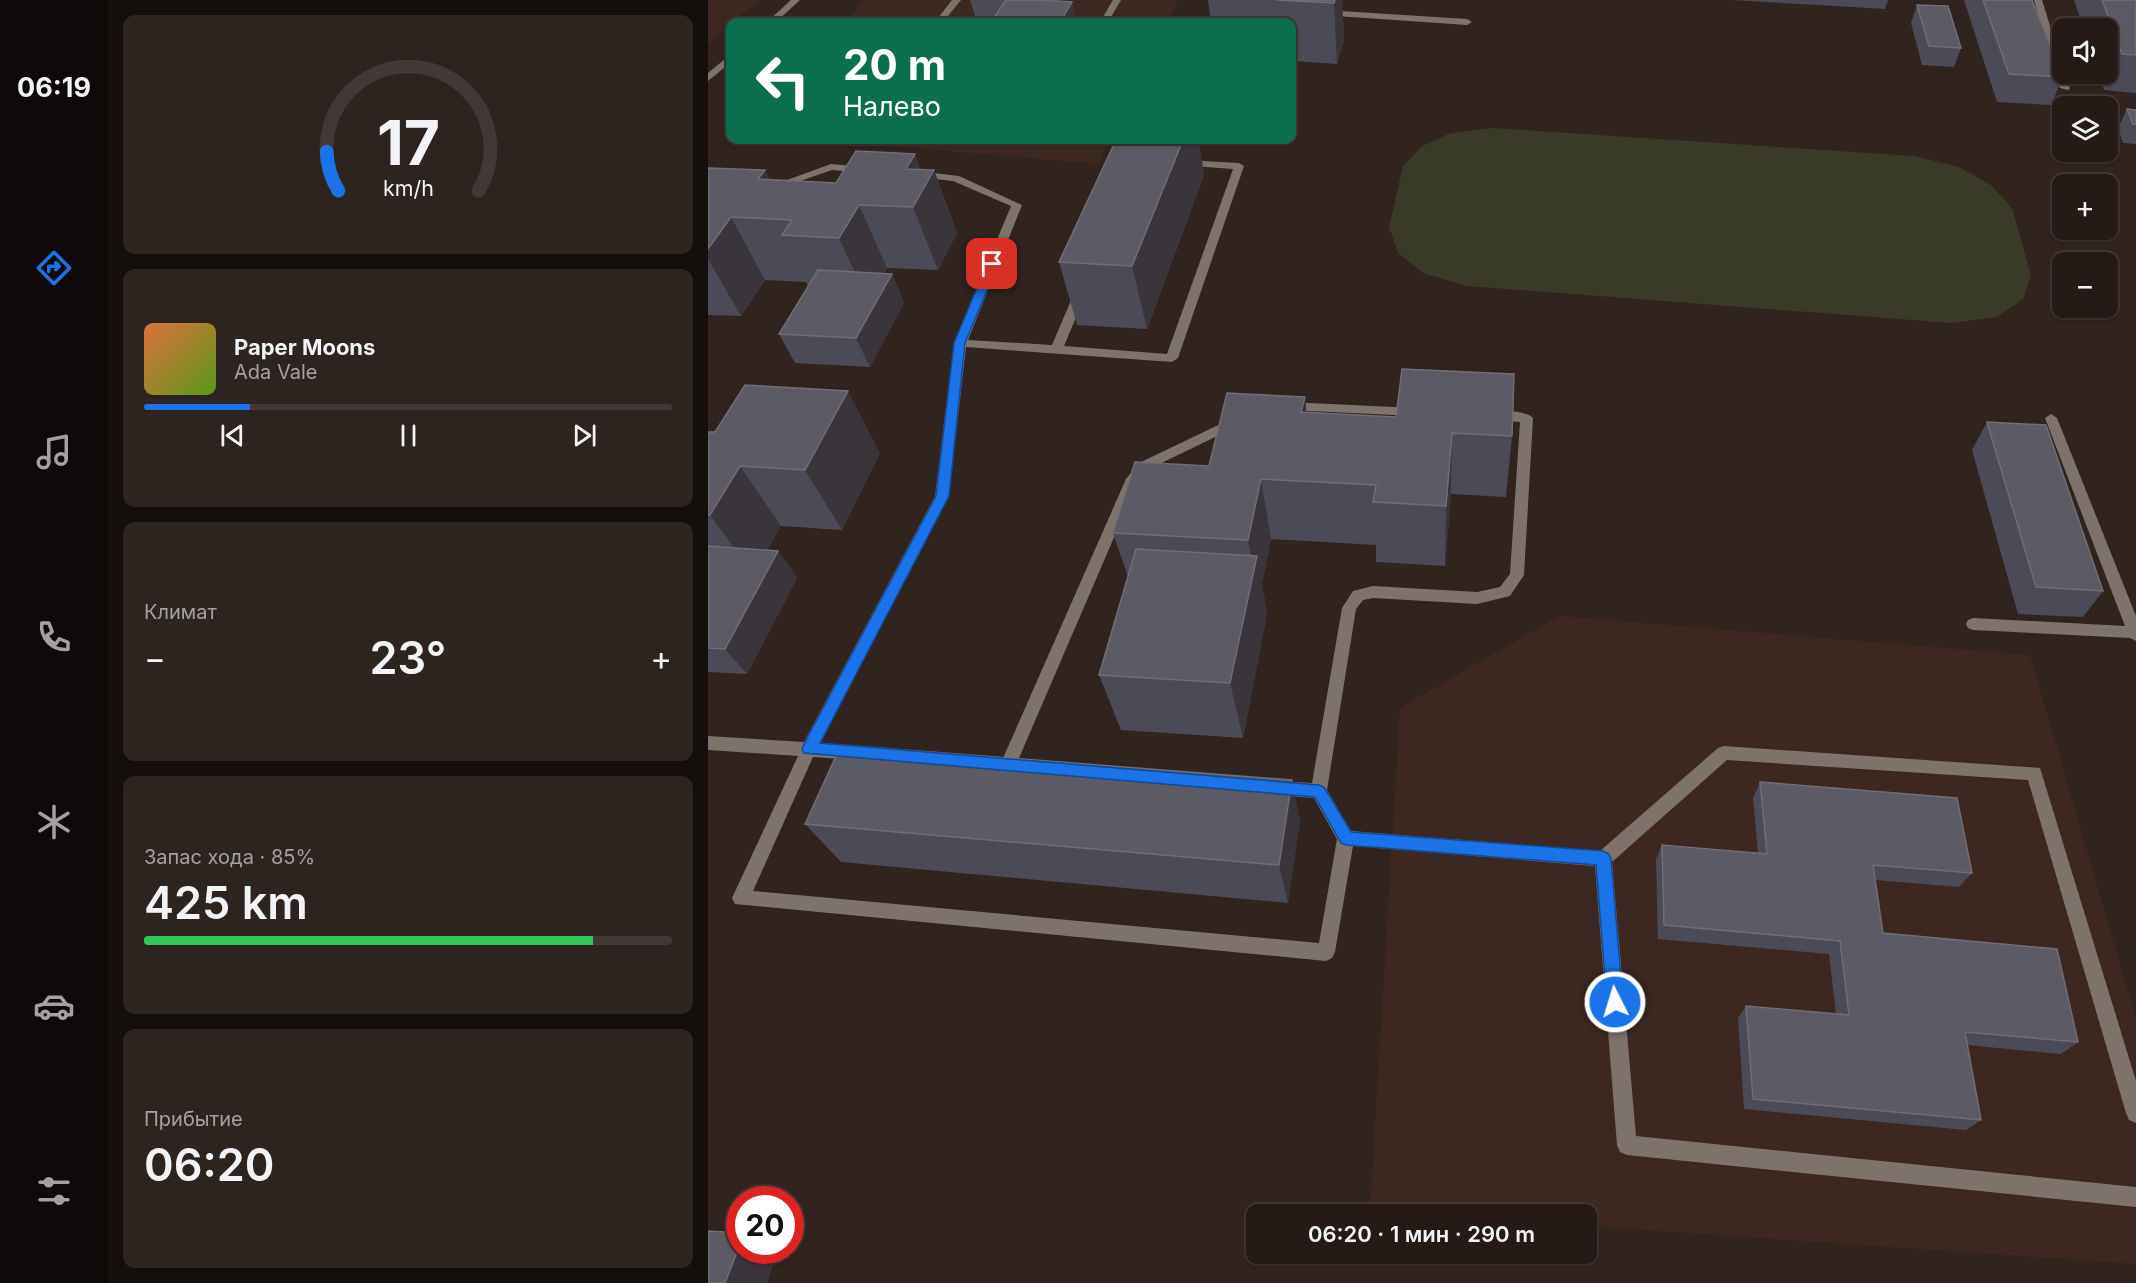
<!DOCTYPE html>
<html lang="ru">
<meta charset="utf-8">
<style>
body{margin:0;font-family:Inter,sans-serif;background:#2d231f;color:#f1f3f6;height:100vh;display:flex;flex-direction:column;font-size:22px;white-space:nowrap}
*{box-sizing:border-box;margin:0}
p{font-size:20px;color:#a3a1a1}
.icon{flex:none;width:33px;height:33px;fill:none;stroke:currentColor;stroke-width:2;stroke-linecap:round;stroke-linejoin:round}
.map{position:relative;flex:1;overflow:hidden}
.details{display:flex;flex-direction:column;gap:15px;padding:15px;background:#140e0c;width:600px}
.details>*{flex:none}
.hud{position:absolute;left:18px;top:18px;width:570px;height:126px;border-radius:12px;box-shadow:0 2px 4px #0004,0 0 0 2px #423835;background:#0b6e4f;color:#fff;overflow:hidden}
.tools{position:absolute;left:1344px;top:18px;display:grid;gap:12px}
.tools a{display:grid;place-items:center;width:66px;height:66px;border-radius:12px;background:#251a16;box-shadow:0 2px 4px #0004,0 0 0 2px #423835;font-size:30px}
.speed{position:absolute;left:18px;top:1186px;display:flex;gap:12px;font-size:30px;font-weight:700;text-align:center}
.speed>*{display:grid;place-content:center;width:78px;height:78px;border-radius:50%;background:#251a16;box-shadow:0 2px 4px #0004,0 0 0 2px #423835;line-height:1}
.speed .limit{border:9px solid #d22;background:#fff;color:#111}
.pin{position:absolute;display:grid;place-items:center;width:51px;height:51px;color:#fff;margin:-26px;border-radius:12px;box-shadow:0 3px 9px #0006}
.me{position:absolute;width:66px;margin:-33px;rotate:355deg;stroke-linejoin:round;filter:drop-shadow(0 0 4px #0008)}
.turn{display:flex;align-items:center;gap:21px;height:126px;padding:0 18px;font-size:27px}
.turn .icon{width:78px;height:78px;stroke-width:2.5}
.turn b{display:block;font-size:42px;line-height:51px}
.big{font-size:45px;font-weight:600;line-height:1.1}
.details .tile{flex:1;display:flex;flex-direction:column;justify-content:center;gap:9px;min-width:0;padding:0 21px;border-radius:12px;background:#2d231f}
.details .dial{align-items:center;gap:0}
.dial svg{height:156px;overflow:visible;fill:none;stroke:#423835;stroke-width:7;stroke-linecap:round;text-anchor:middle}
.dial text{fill:#f1f3f6;stroke:none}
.song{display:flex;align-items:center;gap:18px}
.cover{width:72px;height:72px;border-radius:9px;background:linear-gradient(135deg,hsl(20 70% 55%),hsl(90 70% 35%))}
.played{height:6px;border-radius:3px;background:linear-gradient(90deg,#1a73e8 20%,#423835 20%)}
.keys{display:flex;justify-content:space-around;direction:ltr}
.heat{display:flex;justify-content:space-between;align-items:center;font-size:33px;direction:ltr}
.charge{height:9px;border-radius:4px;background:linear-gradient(90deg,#34c759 85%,#423835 0)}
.trip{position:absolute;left:538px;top:1204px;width:351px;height:60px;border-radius:12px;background:#251a16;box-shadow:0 2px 4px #0004,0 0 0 2px #423835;font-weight:600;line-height:60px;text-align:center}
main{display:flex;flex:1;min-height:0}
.tabs{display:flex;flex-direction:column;width:108px;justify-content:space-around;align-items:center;background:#0f0a09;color:#a3a1a1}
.tabs .icon{width:42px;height:42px}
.tabs .on{color:#1a73e8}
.tabs b{font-size:27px;color:#f1f3f6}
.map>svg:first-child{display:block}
.built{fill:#3d2821}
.green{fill:#393a27}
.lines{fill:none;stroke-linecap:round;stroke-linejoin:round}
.minor{fill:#7e736b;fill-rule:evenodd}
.wall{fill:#4b4b57}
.shaded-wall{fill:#3a343b}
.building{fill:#5b5a65;stroke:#706d76;stroke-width:1.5}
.route{fill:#1a73e8;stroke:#114b97;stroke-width:1.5}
</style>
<main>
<nav class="tabs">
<b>06:19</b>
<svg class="icon on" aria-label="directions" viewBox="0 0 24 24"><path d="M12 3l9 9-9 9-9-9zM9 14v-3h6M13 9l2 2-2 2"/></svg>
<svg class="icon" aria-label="music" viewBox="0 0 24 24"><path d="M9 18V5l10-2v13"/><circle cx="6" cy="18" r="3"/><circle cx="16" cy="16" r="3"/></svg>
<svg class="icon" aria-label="phone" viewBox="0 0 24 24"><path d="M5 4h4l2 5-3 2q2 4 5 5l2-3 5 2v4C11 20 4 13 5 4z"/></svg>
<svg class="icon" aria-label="climate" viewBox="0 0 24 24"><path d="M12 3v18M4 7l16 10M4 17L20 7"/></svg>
<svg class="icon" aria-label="car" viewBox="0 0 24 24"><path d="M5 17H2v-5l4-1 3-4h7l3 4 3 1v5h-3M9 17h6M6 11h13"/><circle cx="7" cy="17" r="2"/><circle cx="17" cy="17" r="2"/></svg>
<svg class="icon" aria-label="filters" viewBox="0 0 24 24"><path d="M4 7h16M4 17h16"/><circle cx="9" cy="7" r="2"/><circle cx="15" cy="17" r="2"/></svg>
</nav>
<section class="details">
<div class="tile dial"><svg viewBox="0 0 100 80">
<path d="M14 69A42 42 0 1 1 86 69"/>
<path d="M14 69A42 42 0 0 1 8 49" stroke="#1a73e8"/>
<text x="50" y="56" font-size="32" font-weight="700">17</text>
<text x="50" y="72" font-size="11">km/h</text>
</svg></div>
<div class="tile">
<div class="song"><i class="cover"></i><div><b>Paper Moons</b><p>Ada Vale</p></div></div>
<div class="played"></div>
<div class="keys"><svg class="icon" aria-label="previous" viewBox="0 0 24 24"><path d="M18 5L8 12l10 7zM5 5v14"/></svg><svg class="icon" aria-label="pause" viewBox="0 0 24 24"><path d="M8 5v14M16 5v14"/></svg><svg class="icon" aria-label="next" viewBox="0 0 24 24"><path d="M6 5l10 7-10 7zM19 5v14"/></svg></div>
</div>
<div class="tile"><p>Климат</p>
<div class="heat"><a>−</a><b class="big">23°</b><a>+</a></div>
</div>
<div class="tile"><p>Запас хода · 85%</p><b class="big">425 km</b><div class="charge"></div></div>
<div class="tile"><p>Прибытие</p><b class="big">06:20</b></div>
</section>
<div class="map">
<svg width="1428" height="1283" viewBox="0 0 1428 1283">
<rect width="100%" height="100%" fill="#31231e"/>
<g class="built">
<path d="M0,0H53L22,22V25L0,44Z"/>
<path d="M156,0H470L459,22H137Z"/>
<path d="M111,140H402L390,164Z"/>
<path d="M851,616L1322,655L1428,1019V1264L879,1226V1215H726L662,1210L692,708Z"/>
</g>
<path class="green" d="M784,128L1207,156L1251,167L1283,185L1304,208L1323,275L1315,299L1289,317L1243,323L759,286L715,273L690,253L681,227L695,166L714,146L743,133Z"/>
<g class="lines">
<g class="minor">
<path d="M83,0H92L68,22H59Z"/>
<path d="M244,0H253L235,22H227Z"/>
<path d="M405,0H413L400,22H392Z"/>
<path d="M1326,0H1334L1354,64V74H1357L1362,88L1360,90L1352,88Z"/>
<path d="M617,10L759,19L764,22L759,25L614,15V11Z"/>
<path d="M22,55V63L0,81V73Z"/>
<path d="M476,160L531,163L536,166L470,358L464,362L258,347L241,496L112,744L150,746L156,748L158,753L156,758L150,760L105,757L45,891L611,943L629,839L606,798L568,795L562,793L560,788L562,783L568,781L604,783L634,608L645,591L665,586L769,592L792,587L802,574L812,422L785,420L779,416C786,408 818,410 825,418L816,575L802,596L769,604L665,598L655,600L648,609L619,790L643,831L892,851L1010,748L1016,746L1332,768L1428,1081V1123L1421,1120L1418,1113L1320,780L1019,760L904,862L928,1136L1428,1187V1207L919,1155L912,1152L909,1145L887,866L645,846L627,952L624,958L618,961L27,904L24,898L90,756L0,750V736L96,742L227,496L246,343L303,206L245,181L208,177L203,174L208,171L251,176L314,205L260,340L344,345L367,291L373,287L379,291L356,346L459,354L525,169L472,165V161Z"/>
<path d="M123,164L157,167L162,170L157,173L124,170L66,190L57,188Z"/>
<path d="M579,402L708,408L714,412L708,416L579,410L573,406Z"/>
<path d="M1343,414L1349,418L1428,616V641L1422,638L1265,630L1260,628L1258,624L1260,620L1265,618L1417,626L1337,418Z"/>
<path d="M527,417L532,419L533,422L532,425L441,469L429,484L308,765L306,770L300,772L294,770L292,765L418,479L431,463Z"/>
</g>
</g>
<g class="wall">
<path d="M262,0H341L369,21L267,16Z"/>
<path d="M500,0H634L636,40L629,64L584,61V22H503Z"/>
<path d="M1024,0H1180L1177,9Z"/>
<path d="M1256,0H1324L1355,77L1343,105L1289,102Z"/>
<path d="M1366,0H1428V93L1396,90L1391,74H1400V28H1376Z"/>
<path d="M1209,5L1253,48L1246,67L1214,65L1203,23Z"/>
<path d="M1419,109L1428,110V144L1415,143L1410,128Z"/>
<path d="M0,168L61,180L128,183L213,169L226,170L249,233L230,270L179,268L176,274H184L196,303L162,367L87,363L71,334L100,286L98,282L57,280L33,316L0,315Z"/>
<path d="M496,175L439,329L369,325L351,262Z"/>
<path d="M597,397L598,413L804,436L798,497L743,494L737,566L668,562V545L563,539L554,584L559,614L535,738L413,730L391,675L420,577L405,533Z"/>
<path d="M1279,422L1395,591L1375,617L1310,614L1264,450Z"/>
<path d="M0,432L172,453L134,530L73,526L59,550L70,551L89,578L39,674L0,672Z"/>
<path d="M1052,782L1264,873L1251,887L1167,880L1175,933L1370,1042L1353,1054L1259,1045L1273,1120L1258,1130L1036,1109L1030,1018L1038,1006L1128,1014L1121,954L950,939L948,860L954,845L1050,853L1045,798Z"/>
<path d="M592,820L580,903L133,862L97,824Z"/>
</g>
<g class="shaded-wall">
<path d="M627,0H634L636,40L629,64L626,3Z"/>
<path d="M364,2L369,21L367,22H352Z"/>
<path d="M475,140H491L496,175L439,329L424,266Z"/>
<path d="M207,154L218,183L226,170L249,233L230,270L205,207L198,169Z"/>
<path d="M57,170L81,220L50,179Z"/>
<path d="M151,205L179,268L160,301L131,238Z"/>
<path d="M23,217L57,280L33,316L0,259V249Z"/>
<path d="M184,274L196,303L162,367L148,338Z"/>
<path d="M140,391L172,453L134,530L97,470Z"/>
<path d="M597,397L603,459L593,412Z"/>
<path d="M744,433L743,494L737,566L738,506Z"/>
<path d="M32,466L73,526L46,575L2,515Z"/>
<path d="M553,479L563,539L554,584L559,614L535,738L522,683L546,571L540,540Z"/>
<path d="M70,551L89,578L39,674L17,649Z"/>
<path d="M584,780L592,820L580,903L571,865Z"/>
<path d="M32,1244V1251H70L59,1283H17Z"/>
</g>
<g class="building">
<path d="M298,0H333L364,2L352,22H283Z"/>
<path d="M569,0H627L626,3Z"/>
<path d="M1275,0H1324L1355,77L1301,74Z"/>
<path d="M1394,0H1428V55L1414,54Z"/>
<path d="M1209,5L1240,6L1253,48L1221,46Z"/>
<path d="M243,21L266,22H242Z"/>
<path d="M1419,109L1428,110V124H1425Z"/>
<path d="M408,140H475L424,266L351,262Z"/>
<path d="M148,151L207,154L198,169L226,170L205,207L151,205L131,238L74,235L84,220L23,217L0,249V168L57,170L50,179L128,183Z"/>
<path d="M110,270L184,274L148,338L71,334Z"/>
<path d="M694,369L806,374L804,436L744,433L738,506L665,502L668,485L553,479L540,540L405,533L427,462L501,466L519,393L597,397L593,412L688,417Z"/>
<path d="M37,385L140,391L97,470L32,466L2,515H0V432H7Z"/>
<path d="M1279,422L1338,425L1395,591L1328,587Z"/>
<path d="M0,546L70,551L17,649L0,648Z"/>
<path d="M428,549L549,556L522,683L391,675Z"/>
<path d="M133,745L584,780L571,865L97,824Z"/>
<path d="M1052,782L1249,798L1264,873L1165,865L1175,933L1349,949L1370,1042L1257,1032L1273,1120L1045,1099L1038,1006L1141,1015L1132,941L956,925L954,845L1059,854Z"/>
<path d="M0,1231L32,1233V1244L17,1283H0Z"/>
</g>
<path class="route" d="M284,261L290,264L257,343L241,496L112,743L611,785L616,787L643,832L895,851L901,854L903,859L915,1002L913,1008L907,1010L901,1008L899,1002L888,865L638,845L633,843L607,797L96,753L94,749L96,744L228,496L246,343L279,264Z"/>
</svg>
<div class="tools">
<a><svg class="icon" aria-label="sound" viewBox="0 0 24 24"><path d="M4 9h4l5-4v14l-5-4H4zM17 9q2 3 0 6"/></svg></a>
<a><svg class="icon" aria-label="layers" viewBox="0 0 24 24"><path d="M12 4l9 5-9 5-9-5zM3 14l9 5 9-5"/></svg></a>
<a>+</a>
<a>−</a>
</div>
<div class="speed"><div class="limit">20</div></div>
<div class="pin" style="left:284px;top:264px;background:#d93025"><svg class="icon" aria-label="arrive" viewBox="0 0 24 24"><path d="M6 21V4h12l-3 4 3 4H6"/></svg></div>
<svg class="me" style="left:907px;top:1002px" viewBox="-20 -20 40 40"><circle r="17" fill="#1a73e8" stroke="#fff" stroke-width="3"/><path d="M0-11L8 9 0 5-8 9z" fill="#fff"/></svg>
<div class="trip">06:20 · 1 мин · 290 m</div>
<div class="hud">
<div class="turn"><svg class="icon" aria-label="left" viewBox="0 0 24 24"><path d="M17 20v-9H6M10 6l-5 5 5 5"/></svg><div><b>20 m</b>Налево</div></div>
</div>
</div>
</main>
